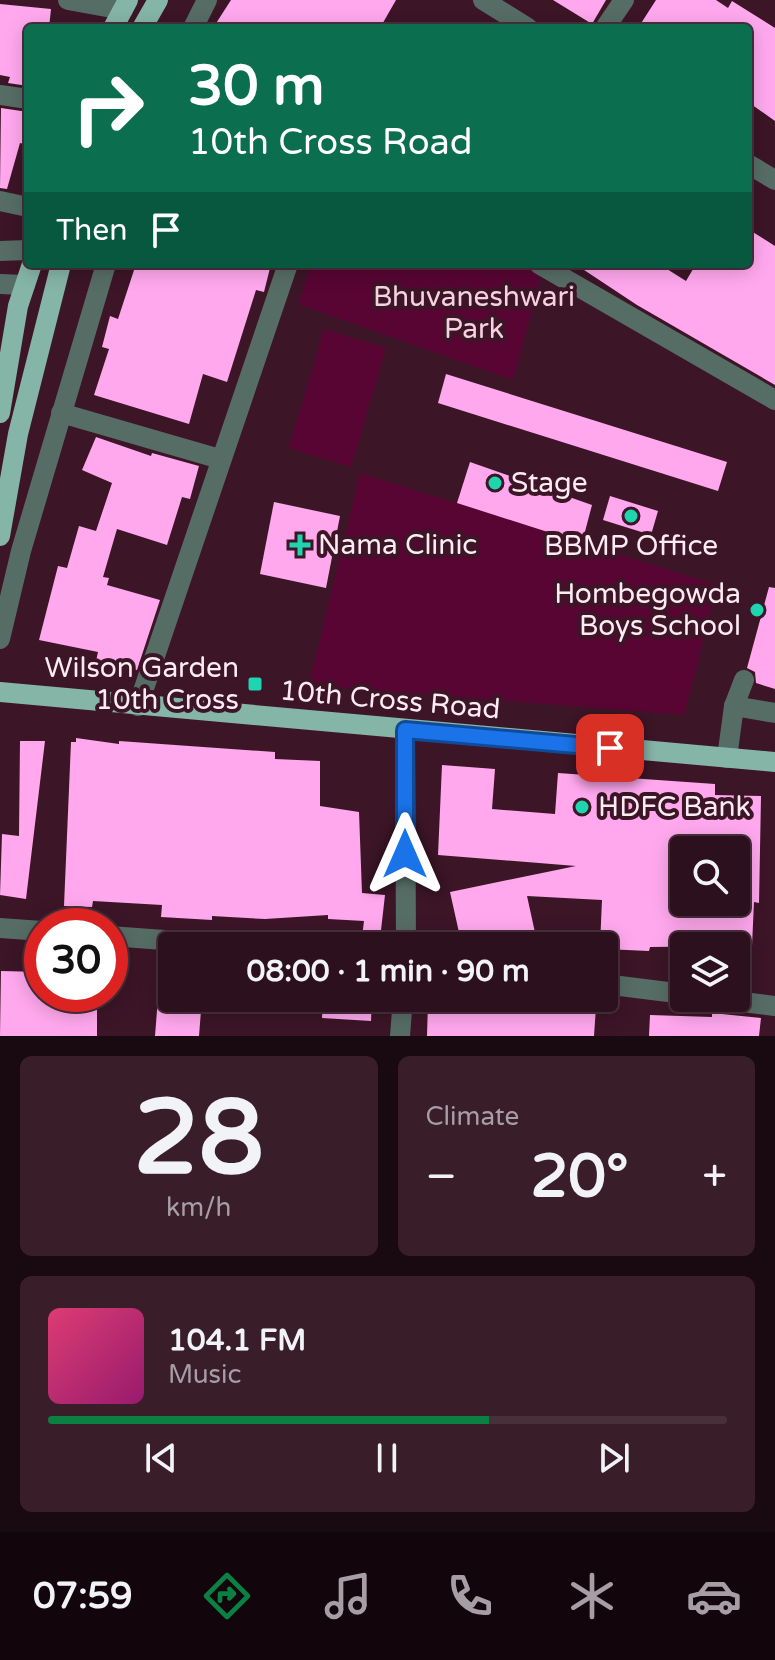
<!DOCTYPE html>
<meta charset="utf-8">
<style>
body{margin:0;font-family:"Varela Round",sans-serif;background:#391e2a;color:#f1f3f6;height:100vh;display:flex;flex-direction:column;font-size:30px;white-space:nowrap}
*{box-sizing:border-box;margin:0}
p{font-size:26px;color:#a79da4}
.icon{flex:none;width:44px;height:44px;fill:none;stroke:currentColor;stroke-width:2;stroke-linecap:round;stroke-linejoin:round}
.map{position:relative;height:1036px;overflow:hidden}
.panel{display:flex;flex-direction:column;gap:20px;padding:20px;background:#190910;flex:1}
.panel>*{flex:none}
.top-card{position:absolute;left:24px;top:24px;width:728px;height:244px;border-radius:8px;box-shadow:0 4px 20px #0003,0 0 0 2px #48303b;background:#0b6e4f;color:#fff;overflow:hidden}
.fabs{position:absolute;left:670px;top:836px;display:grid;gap:16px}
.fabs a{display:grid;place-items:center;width:80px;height:80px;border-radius:8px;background:#2d101d;box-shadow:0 4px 20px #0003,0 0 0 2px #48303b;font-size:40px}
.speed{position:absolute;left:24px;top:908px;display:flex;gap:16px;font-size:40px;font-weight:700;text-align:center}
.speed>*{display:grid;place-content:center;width:104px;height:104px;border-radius:50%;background:#2d101d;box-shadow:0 4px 20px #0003,0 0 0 2px #48303b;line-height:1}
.speed .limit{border:12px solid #d22;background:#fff;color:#111}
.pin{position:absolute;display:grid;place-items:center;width:68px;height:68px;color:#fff;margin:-34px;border-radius:16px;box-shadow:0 4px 12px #0006}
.me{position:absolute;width:88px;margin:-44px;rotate:0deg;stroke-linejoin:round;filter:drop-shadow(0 0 6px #0008)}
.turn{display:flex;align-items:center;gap:28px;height:168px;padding:0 32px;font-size:36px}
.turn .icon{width:104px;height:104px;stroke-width:2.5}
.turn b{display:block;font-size:56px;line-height:68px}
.then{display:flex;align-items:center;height:76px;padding:0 32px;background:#0003;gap:16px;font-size:30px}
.big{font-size:60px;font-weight:800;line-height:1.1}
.panel .card{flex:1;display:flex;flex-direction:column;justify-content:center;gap:12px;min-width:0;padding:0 28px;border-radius:12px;background:#391e2a}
.panel .dial{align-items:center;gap:0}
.dial b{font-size:104px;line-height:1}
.song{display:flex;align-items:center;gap:24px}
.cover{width:96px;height:96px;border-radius:12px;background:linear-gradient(135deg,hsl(340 70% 55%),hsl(320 70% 35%))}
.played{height:8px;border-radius:4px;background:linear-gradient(90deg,#0b8043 65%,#48303b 65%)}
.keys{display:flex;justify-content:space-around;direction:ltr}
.heat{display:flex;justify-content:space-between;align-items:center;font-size:44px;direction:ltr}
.panel .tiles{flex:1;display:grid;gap:20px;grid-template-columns:1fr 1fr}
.card:last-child{grid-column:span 2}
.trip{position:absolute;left:158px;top:932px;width:460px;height:80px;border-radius:8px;background:#2d101d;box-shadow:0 4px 20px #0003,0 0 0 2px #48303b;font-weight:800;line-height:80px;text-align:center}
.menu{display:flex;height:128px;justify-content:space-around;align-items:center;background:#12060c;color:#a79da4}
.menu .icon{width:56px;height:56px}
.menu .on{color:#0b8043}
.menu b{font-size:36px;color:#f1f3f6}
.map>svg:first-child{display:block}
.green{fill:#580533}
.building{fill:#ffa8ee;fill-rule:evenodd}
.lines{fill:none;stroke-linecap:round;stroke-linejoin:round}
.minor{stroke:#566d65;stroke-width:20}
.major{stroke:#85b5a6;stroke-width:20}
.route-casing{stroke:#114b97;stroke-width:20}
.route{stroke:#1a73e8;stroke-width:14}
.poi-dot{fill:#1fd5b0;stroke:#3c1527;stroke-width:3}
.labels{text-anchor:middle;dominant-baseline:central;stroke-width:8;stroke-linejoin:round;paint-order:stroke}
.park-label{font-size:28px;fill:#f4d3df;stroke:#3c1527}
.poi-label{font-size:28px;fill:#fcebf1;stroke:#3c1527;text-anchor:start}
.street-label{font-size:28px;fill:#fcebf1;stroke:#3c1527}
</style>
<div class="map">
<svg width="775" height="1036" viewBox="0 0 775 1036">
<rect width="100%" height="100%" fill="#3c1527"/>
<g class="green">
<path d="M312,264H528L542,272L513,380L298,304Z"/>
<path d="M324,329L386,348L351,467L289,448Z"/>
<path d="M360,473L717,585L684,715L309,685Z"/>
</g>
<g class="building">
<path d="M231,0H396L380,28H213Z"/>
<path d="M553,0H606L592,24Z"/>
<path d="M656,0H716L728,8L732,1L775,28V121L748,102V28H638Z"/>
<path d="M0,4L51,9L49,28H28V86L8,83L10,77L0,75Z"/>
<path d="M1,108L28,112V145L20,143L7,189L0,188Z"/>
<path d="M748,229L775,246V385L637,305L575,264H659L686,281L696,264H748Z"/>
<path d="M136,264H271L264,292L256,290L227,382L203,374L189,424L94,395L109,349L102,347L110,316L118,319Z"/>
<path d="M446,374L727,462L718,491L438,403Z"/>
<path d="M96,437L151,456L152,453L199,466L190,499L182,497L167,545L117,529L103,577L109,578L107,585L160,600L137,670L96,661L98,652L39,640L58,566L67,568L79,526L96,531L112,483L82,470Z"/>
<path d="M470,462L592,505L582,543L457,503Z"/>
<path d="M610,496L658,511L651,535L603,520Z"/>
<path d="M274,502L340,516L326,588L260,574Z"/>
<path d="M769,587L775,588V689L756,683L755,672L747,668Z"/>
<path d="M76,738L119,744V741L275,752V759L320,761V806L359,812L362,893L385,895L380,939L362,937L364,921L328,919V915L265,919L212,916V920L161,917L162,905L93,901L92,907L64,906L71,742H76Z"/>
<path d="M20,741H45L26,899L0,895L2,834L19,836Z"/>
<path d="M442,765L495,769L492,809L555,814L558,773L715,784V795L761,796L759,903L754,902L752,946L650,947L649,951L604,949L600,946L602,900L527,896L536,937L492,946H462L450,892L576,866L438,855ZM684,850H736V901L747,902H684Z"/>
<path d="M1,971L42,972V994H97V1036H0Z"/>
<path d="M158,998H202L199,1036H155Z"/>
<path d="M323,998H372L371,1021L322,1018Z"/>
<path d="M488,998H541V1002L596,1007L594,1036H427L428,1002L487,1005Z"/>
<path d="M712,1013L761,1018L759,1036H649L650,1015L712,1017Z"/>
</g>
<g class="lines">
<g class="minor">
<path d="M68,0L123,10"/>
<path d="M483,0L528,28"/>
<path d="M193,28L207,0"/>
<path d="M605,28L624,0"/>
<path d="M0,95L28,99"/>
<path d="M748,164L775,180"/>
<path d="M0,201L28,207"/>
<path d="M0,251L28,250"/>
<path d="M539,264L775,400"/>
<path d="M0,284L25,285"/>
<path d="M61,413L220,459"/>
<path d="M0,639L21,551L106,264"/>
<path d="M138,706L288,264"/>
<path d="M734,706L775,713"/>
<path d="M405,730L406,946"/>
<path d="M727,758L734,706L744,680"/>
<path d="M0,928L42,931"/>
<path d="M110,936L245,946"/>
<path d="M604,984L684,994"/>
<path d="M711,998L775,1006"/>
<path d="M400,1036L403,998"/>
</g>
<g class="major">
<path d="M113,28L128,0"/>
<path d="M142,28L158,0"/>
<path d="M0,413L18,306L32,264"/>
<path d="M0,536L18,434L61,264"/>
<path d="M0,692L775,762"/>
</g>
</g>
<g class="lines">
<g class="route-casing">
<path id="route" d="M405,854V730L610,748"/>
</g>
<use href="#route" class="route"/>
</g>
<g class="poi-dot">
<circle cx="495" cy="483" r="8"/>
<circle cx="631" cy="516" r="8"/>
<path d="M296 533h8v8h8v8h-8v8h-8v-8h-8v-8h8z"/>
<circle cx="757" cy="610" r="8"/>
<rect x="247" y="676" width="16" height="16" rx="4"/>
<circle cx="582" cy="807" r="8"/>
</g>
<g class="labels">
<g class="park-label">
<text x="474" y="297">Bhuvaneshwari<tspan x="474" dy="32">Park</tspan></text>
</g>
<g class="poi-label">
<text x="511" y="483">Stage</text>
<text x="318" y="545">Nama Clinic</text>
<text x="631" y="546" text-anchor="middle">BBMP Office</text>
<text x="741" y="594" text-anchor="end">Hombegowda<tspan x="741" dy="32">Boys School</tspan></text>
<text x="239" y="668" text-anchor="end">Wilson Garden<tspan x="239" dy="32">10th Cross</tspan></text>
<text x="598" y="807">HDFC Bank</text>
</g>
<g class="street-label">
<text transform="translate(390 700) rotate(5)">10th Cross Road</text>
</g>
</g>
</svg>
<div class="fabs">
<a><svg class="icon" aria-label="search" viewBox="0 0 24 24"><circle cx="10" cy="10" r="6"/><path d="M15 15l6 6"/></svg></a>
<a><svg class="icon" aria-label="layers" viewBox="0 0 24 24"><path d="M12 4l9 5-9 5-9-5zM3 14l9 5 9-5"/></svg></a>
</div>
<div class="speed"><div class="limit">30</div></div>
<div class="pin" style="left:610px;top:748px;background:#d93025"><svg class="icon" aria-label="arrive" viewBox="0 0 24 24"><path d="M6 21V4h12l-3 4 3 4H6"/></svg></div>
<svg class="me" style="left:405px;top:854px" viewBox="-20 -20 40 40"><path d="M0-17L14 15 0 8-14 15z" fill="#1a73e8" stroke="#fff" stroke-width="4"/></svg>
<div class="trip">08:00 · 1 min · 90 m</div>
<div class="top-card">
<div class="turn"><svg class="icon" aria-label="right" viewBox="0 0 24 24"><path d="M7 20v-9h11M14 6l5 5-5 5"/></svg><div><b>30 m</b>10th Cross Road</div></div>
<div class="then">Then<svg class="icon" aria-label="arrive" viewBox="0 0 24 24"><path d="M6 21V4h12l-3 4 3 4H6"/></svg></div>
</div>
</div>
<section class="panel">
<div class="tiles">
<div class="card dial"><b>28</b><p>km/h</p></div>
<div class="card"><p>Climate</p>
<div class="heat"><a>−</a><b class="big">20°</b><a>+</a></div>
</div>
<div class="card">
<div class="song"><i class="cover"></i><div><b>104.1 FM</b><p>Music</p></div></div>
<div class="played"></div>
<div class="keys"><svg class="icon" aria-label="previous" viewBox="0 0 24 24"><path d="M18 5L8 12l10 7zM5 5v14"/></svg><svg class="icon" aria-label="pause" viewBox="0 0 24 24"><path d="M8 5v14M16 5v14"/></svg><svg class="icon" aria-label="next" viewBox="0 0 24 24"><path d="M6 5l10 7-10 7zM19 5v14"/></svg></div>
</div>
</div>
</section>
<nav class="menu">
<b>07:59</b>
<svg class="icon on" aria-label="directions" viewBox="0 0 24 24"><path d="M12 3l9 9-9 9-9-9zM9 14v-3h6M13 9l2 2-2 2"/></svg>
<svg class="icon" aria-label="music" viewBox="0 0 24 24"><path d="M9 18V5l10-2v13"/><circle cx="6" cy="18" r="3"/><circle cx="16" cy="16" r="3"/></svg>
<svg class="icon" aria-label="phone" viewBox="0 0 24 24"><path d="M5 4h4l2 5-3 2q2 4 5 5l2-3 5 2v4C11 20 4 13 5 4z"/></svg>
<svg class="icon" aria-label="climate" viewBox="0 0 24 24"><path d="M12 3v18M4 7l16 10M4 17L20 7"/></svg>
<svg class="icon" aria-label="car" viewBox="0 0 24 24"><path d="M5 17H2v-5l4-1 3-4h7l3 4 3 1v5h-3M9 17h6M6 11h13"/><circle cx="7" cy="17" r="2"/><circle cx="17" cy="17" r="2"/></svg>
</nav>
